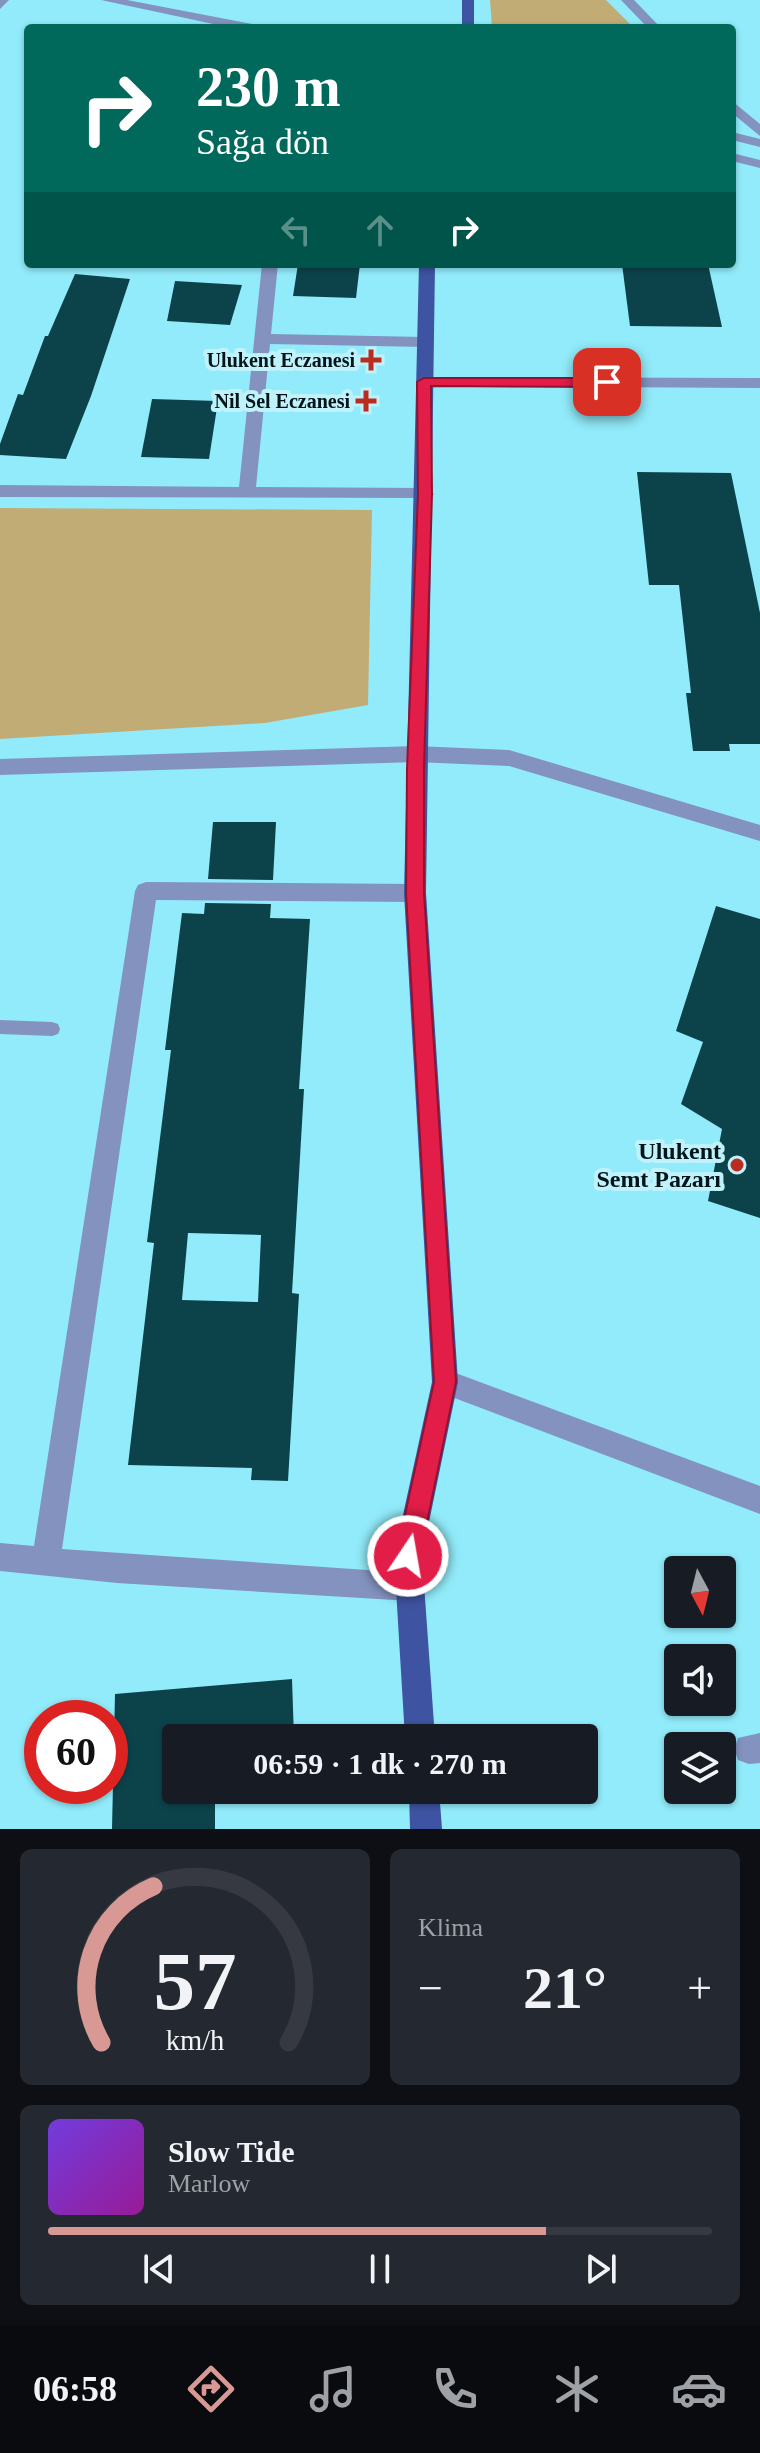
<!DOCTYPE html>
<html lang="tr">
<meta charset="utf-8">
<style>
body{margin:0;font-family:Georgia,serif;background:#242831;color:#f1f3f6;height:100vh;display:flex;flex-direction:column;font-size:30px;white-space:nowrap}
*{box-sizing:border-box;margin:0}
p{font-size:26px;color:#9ea1a6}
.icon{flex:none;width:44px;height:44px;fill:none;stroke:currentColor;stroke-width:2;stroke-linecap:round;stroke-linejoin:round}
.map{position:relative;height:1829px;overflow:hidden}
.drawer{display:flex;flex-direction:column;gap:20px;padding:20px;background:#0d0f14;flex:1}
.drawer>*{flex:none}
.hud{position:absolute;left:24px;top:24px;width:712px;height:244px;border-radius:8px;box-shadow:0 2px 6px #0004;background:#00695c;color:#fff;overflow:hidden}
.needle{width:52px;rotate:173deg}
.controls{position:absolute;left:664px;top:1556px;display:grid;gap:16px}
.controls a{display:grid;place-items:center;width:72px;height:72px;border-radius:8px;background:#171b24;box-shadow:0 2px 6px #0004;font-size:40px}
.speed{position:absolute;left:24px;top:1700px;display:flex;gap:16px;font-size:40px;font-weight:700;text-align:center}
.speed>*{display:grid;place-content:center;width:104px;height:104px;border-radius:50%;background:#171b24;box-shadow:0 2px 6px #0004;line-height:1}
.speed .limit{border:12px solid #d22;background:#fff;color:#111}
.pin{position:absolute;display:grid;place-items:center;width:68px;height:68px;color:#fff;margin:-34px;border-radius:16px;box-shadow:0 4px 12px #0006}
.me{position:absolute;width:88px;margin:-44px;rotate:12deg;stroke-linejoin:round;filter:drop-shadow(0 0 6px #0008)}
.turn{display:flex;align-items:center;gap:28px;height:168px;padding:0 40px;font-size:36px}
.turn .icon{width:104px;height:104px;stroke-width:2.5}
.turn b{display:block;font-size:56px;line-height:68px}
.lanes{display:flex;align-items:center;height:76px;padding:0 40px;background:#0003;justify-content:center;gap:40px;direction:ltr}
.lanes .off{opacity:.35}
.big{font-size:60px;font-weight:700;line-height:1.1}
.drawer .tile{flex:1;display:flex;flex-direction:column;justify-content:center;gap:12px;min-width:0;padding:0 28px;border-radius:12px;background:#242831}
.drawer .dial{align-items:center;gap:0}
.dial svg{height:208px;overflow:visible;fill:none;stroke:#363941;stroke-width:7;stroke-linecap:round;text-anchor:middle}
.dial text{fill:#f1f3f6;stroke:none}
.song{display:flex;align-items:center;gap:24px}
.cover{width:96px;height:96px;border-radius:12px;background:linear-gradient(135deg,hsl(260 70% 55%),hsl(300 70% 35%))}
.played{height:8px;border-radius:4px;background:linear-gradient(90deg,#d89995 75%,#363941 75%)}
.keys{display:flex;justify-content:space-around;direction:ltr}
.heat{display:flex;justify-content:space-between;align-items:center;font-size:44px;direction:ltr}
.drawer .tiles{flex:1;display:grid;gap:20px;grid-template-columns:1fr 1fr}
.tile:last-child{grid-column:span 2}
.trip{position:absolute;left:162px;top:1724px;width:436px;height:80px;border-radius:8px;background:#171b24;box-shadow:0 2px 6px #0004;font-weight:700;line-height:80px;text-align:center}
.dock{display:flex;height:128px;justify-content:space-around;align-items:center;background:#090b0e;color:#9ea1a6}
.dock .icon{width:56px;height:56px}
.dock .selected{color:#d89995}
.dock b{font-size:36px;color:#f1f3f6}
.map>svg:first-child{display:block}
.green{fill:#c1ac76}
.building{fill:#0c434b;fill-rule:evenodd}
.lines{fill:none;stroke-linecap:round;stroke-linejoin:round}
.service{fill:#8392bf;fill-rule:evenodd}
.minor{fill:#8392bf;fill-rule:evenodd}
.tertiary{fill:#8392bf;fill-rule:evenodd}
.primary{fill:#3e53a1;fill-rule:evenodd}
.route{fill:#e11d48;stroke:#92132f;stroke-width:2}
.poi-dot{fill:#b92c1f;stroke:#bff2fb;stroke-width:3}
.labels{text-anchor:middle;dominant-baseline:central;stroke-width:8;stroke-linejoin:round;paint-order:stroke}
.far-poi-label{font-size:20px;font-weight:bold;fill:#001419;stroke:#bff2fb;text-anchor:end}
.poi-label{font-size:24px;font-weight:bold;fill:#001419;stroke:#bff2fb;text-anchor:end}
</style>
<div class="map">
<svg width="760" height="1829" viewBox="0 0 760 1829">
<rect width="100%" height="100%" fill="#92ebfa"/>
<g class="green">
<path d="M490,0H606L634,28H492Z"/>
<path d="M0,508L372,510L368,705L265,723L0,739Z"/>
</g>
<g class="building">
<path d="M298,264H360L356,298L293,296Z"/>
<path d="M622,264H708L722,327L630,326Z"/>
<path d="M75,274L130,279L91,396L66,459L0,455V444L18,394L23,395L45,336H48Z"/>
<path d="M175,281L242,285L230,325L167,321Z"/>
<path d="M152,399L218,401L209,459L141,457Z"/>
<path d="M637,472L731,473L760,613V744H729L730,751H693L686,693H691L679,585H649Z"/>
<path d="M213,822H276L273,880L208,879Z"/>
<path d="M205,903L271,904L270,918L310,919L299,1089H304L292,1293L299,1294L288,1481L251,1480L252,1468L128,1465L154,1243L147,1242L171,1050H165L182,913L204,914ZM188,1233L261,1235L258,1302L182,1300Z"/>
<path d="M716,906L760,919V1218L708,1201L722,1129L681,1104L703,1042L676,1031Z"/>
<path d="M292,1679L294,1738H176V1790H266L215,1794V1829H112L115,1694Z"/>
</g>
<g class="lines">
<path class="service" d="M0,1020L52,1022L58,1024L60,1029L58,1034L52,1036L0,1034Z"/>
<g class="minor">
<path d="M0,0H9L0,9Z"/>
<path d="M621,0H634L661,28H648Z"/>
<path d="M732,101L760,124V136L732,113Z"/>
<path d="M262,264H278L271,334L425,337L433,342L425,347L270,344L256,487L425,488L434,494L431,498L0,497V485L239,487Z"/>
<path d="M424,377L760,378V388L418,386L416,382L418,378Z"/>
<path d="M416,746L509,750L760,825V841L509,766L416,762L0,775V759Z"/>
<path d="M146,882L415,884L423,887L426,893L423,899L415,902L156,900L62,1549L411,1573L421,1577L425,1587L421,1597L411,1601L117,1583L0,1571V1543L34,1546L135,891L138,885Z"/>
<path d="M445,1369L760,1486V1514L436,1391L432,1382L436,1373Z"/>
<path d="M760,1733V1763L749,1764L738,1760L734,1749L738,1738Z"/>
</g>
<g class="tertiary">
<path d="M101,0H127L252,24L258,28H232Z"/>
<path d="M732,132L760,139V147L732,140Z"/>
<path d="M732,153L760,160V168L732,161Z"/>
</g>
<g class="primary">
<rect x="462" y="0" width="12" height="28"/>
<path d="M419,264H435L426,893L458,1382L422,1556L435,1738H405L394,1556L432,1382L404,893Z"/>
<path d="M409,1790H439L442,1829H410Z"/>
</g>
</g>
<path class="route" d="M424,378H607L614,382L607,387L431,386L432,494L424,769V893L456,1382L420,1556L417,1564L408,1567L400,1564L396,1556L434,1382L406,893L407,769L418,494L417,382Z"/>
<g class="poi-dot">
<path d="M367 348h8v8h8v8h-8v8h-8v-8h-8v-8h8z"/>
<path d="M362 389h8v8h8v8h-8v8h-8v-8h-8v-8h8z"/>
<circle cx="737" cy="1165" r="8"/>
</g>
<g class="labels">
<g class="far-poi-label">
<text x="355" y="360">Ulukent Eczanesi</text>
<text x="350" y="401">Nil Sel Eczanesi</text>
</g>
<g class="poi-label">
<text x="721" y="1151">Ulukent<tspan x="721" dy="28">Semt Pazarı</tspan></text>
</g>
</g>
</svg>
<div class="controls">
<a><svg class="needle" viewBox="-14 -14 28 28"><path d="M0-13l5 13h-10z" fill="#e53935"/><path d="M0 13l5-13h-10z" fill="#9ea1a6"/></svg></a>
<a><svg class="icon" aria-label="sound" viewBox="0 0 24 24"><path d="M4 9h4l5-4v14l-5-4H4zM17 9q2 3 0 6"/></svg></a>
<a><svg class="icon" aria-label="layers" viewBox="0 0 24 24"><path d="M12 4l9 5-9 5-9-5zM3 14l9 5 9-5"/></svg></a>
</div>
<div class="speed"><div class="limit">60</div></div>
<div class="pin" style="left:607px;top:382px;background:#d93025"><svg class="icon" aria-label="arrive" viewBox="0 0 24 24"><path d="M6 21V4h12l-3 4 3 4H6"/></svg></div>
<svg class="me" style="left:408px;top:1556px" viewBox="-20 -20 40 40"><circle r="17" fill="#e11d48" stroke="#fff" stroke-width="3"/><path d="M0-11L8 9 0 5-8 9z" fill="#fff"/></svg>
<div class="trip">06:59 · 1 dk · 270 m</div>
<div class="hud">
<div class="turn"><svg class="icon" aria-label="right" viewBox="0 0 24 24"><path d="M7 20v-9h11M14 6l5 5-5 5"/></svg><div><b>230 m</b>Sağa dön</div></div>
<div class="lanes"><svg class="icon off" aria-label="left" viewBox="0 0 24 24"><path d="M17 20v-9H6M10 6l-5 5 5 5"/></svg><svg class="icon off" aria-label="ahead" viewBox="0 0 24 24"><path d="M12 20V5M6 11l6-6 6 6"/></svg><svg class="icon" aria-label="right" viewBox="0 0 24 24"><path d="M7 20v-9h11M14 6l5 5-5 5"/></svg></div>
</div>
</div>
<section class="drawer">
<div class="tiles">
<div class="tile dial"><svg viewBox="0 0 100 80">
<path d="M14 69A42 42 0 1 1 86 69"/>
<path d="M14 69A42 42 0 0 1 34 9" stroke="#d89995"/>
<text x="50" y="56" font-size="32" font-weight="700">57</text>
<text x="50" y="72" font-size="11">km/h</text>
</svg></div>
<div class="tile"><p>Klima</p>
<div class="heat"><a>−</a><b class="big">21°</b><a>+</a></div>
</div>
<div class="tile">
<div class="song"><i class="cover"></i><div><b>Slow Tide</b><p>Marlow</p></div></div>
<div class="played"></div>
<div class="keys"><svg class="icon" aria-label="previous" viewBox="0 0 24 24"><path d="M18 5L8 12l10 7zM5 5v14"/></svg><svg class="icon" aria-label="pause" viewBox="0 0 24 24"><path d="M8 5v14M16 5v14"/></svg><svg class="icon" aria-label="next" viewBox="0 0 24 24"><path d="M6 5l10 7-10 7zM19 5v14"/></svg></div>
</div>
</div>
</section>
<nav class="dock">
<b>06:58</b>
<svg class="icon selected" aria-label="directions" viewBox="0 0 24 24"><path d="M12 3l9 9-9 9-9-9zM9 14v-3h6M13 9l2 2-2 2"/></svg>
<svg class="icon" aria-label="music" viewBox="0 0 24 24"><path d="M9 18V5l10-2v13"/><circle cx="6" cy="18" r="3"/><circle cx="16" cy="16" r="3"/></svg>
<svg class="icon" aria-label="phone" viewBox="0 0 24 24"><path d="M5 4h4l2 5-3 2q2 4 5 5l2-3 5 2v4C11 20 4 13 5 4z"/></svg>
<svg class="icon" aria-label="climate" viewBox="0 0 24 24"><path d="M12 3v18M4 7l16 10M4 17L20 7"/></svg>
<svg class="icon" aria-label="car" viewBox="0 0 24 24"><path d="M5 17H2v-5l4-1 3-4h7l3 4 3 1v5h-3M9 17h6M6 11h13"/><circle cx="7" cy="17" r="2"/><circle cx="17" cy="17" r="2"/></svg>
</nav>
